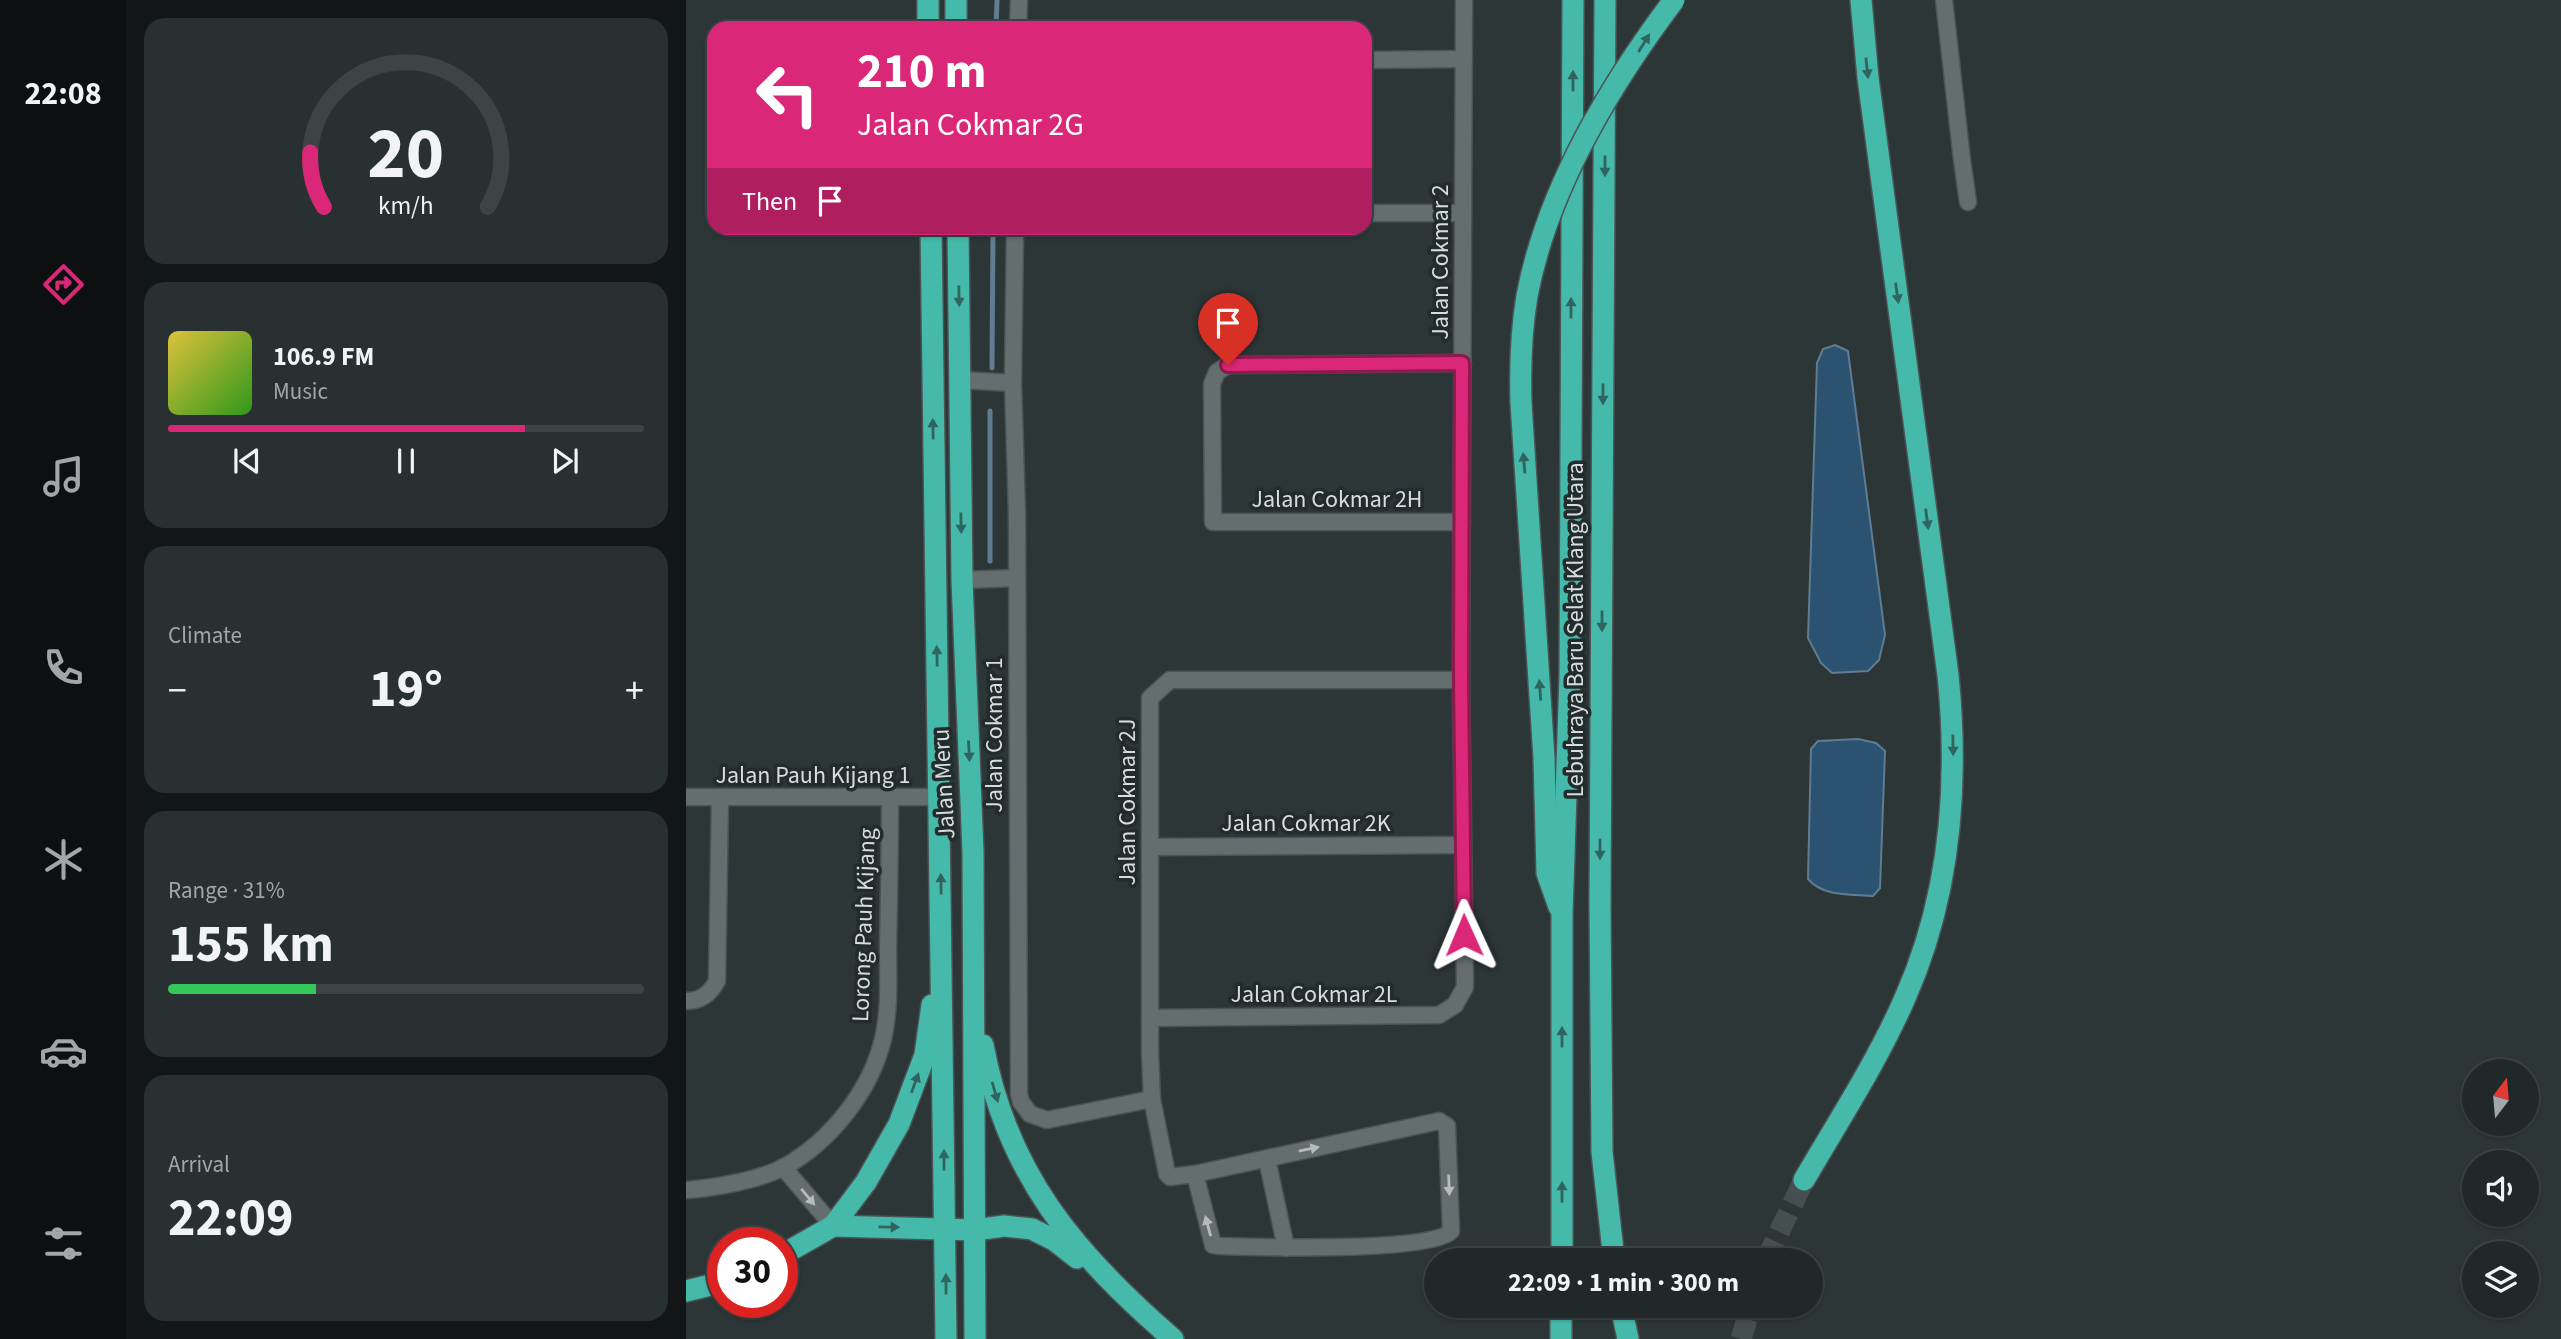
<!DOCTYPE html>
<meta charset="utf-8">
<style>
body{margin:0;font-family:"Source Sans 3",sans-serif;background:#293031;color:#f1f3f6;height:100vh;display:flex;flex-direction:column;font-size:26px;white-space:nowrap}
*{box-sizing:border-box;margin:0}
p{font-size:23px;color:#a2a6a8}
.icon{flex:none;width:38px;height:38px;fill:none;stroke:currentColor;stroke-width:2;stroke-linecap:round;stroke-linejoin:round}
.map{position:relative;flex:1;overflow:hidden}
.sheet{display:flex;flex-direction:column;gap:18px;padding:18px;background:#121617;width:560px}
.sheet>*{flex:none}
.top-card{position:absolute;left:21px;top:21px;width:665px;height:214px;border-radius:21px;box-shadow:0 2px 5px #0004,0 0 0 2px #3e4446;background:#db2777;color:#fff;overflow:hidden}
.needle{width:46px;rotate:16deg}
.controls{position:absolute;left:1776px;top:1059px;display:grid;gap:14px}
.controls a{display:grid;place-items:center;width:77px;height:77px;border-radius:50%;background:#212829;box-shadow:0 2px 5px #0004,0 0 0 2px #3e4446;font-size:35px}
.speed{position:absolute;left:21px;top:1227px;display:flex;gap:14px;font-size:35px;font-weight:700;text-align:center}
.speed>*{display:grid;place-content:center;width:91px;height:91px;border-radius:50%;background:#212829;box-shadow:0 2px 5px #0004,0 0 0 2px #3e4446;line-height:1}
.speed .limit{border:10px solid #d22;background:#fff;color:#111}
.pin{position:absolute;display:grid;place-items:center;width:60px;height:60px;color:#fff;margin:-72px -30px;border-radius:50% 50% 50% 0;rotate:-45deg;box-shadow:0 0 7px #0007}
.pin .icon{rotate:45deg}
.me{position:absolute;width:77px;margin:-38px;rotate:359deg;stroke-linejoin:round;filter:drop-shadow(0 0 5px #0008)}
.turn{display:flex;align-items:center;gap:24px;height:147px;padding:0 35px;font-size:32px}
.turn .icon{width:91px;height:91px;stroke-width:2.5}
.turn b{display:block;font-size:49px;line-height:60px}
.then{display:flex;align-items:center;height:66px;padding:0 35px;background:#0003;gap:14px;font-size:26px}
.big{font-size:52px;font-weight:700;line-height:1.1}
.sheet .tile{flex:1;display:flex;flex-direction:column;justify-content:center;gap:10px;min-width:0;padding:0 24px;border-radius:21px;background:#293031}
.sheet .dial{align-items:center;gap:0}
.dial svg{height:182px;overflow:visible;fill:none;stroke:#3e4446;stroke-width:7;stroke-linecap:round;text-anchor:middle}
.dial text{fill:#f1f3f6;stroke:none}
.song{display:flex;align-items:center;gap:21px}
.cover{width:84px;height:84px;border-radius:10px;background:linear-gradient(135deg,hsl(50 70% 55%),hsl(110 70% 35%))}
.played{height:7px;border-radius:4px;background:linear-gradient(90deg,#db2777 75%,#3e4446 75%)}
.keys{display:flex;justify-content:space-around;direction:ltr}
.heat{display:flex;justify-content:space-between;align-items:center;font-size:38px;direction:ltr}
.charge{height:10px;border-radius:5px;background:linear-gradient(90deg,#34c759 31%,#3e4446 0)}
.trip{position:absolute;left:738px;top:1248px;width:399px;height:70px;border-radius:35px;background:#212829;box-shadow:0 2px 5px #0004,0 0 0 2px #3e4446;font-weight:700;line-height:70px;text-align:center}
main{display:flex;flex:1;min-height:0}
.tab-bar{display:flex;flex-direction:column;width:126px;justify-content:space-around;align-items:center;background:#0d1010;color:#a2a6a8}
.tab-bar .icon{width:49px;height:49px}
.tab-bar .on{color:#db2777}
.tab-bar b{font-size:32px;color:#f1f3f6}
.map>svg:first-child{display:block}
.water{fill:#2b5371;stroke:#5f7c92;stroke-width:2}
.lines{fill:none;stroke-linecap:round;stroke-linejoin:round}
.stream{stroke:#5f7c92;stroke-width:5}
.highway-tunnel{stroke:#464f50;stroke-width:21;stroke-dasharray:21 10;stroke-linecap:butt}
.street-casing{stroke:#4b5354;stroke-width:19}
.highway-casing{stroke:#4b5354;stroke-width:24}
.street{stroke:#646e6f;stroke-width:16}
.highway{stroke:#45b9aa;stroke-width:21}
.highway-bridge-casing{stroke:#4b5354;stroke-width:24;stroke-linecap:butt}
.highway-bridge{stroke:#45b9aa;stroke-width:21}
.oneway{fill:#30645f}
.oneway2{fill:#b4bcbd}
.route-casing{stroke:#8e194d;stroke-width:18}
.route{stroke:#db2777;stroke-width:12}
.labels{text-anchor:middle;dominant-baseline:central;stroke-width:7;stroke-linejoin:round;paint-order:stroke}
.street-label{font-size:24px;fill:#d7ddde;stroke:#222c2d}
</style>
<main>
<nav class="tab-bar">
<b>22:08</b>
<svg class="icon on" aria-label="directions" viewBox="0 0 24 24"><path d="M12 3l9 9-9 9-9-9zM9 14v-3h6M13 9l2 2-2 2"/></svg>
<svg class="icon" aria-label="music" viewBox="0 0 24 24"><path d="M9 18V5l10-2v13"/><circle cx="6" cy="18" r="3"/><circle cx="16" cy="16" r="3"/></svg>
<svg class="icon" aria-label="phone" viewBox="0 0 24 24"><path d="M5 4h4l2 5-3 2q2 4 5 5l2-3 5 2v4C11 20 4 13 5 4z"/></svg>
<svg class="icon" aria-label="climate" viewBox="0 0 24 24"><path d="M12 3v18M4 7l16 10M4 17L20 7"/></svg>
<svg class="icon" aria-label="car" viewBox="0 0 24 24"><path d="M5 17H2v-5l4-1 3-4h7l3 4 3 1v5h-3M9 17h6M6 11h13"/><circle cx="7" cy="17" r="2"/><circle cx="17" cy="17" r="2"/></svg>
<svg class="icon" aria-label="filters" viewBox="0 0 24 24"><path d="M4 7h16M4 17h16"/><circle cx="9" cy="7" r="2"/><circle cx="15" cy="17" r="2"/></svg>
</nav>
<section class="sheet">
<div class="tile dial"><svg viewBox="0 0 100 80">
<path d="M14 69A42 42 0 1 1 86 69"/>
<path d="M14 69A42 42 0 0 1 8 45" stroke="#db2777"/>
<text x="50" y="56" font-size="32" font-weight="700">20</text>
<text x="50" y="72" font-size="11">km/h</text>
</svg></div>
<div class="tile">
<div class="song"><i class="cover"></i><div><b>106.9 FM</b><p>Music</p></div></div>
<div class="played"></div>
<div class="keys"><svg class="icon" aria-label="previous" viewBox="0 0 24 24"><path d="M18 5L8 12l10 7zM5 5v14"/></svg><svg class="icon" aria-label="pause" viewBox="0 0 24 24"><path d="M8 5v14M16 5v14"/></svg><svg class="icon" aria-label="next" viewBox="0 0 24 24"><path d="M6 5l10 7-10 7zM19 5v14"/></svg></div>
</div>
<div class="tile"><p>Climate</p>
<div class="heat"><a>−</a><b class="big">19°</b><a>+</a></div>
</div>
<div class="tile"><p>Range · 31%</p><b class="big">155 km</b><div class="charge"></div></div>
<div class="tile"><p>Arrival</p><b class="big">22:09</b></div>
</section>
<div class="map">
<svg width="1875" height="1339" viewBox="0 0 1875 1339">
<rect width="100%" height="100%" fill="#2c3637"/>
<g class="water">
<path d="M1149,345L1162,351L1199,635L1193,660L1182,671L1146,673L1135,663L1122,638L1131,363L1137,349Z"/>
<path d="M1172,739L1190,743L1199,751L1194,888L1187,896C1165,894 1137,897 1122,879L1125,749L1132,741Z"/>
</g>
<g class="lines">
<g class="stream">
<path d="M310,28L311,0"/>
<path d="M306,368L307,228"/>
<path d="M304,561V411"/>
</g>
<g class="highway-tunnel">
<path d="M1080,1260L1118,1180"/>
<path d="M1055,1339L1065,1306"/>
</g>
<g class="street-casing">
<g id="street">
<path d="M1258,0L1276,160L1282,202"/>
<path d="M332,28L333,0"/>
<path d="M679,60L778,59"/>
<path d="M679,213H777"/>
<path d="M329,228L327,383L331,514L333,1094L335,1102L344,1114L361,1120L466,1099"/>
<path d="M274,380L327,383"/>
<path d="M776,522H527L526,384L531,372L542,365L777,363"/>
<path d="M276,580L331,578"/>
<path d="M0,797H254"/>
<path d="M464,847L777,845"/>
<path d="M0,1001C15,1001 24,994 31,981L34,798"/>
<path d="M464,1018L753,1015L769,1005L779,987L775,680L778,0"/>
<path d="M581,1159L600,1248"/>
<path d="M97,1167L147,1226"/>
<path d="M509,1174L527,1245L532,1246C565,1247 752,1253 765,1231L761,1126L753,1121L509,1174L484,1177L481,1174L466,1099L464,1053V698L484,680H775"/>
<path d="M0,1190C28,1188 74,1180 98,1167C145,1141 185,1090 197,1039C204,1009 202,978 202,948C203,898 204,848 204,798"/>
</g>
</g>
<g class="highway-casing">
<g id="highway">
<path d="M242,0V28"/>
<path d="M270,0V28"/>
<path d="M919,0L914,903L916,1152L928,1260"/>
<path d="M245,228L260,1339"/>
<path d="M272,228L276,580L287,852L289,1339"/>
<path d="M858,758L861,873L873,907"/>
<path d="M297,1045C321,1175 390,1255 487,1339"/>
<path d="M1118,1180C1153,1120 1191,1062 1219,998C1264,897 1273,784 1262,675L1182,78L1175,0"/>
<path d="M147,1226L289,1230L318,1226L346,1229L368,1240L391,1258"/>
<path d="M96,1255L147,1226L180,1182L213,1124L239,1055L246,1005"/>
<path d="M876,1260V915L884,675L887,0"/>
<path d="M0,1291L37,1282"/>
<path d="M935,1306L942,1339"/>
<path d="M875,1339V1306"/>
</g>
</g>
<use href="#street" class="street"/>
<use href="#highway" class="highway"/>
<g class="highway-bridge-casing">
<path id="highway-bridge" d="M858,758L835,403C834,367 835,331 841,296C861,190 924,85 988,0"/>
</g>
<use href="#highway-bridge" class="highway-bridge"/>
</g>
<defs><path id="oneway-solid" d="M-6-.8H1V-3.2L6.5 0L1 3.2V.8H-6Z" transform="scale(1.75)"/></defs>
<g class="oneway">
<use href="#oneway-solid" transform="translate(958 43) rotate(-58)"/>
<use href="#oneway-solid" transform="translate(1181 68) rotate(84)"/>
<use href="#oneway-solid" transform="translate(887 81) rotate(-90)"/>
<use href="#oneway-solid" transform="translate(919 166) rotate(90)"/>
<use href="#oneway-solid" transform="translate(1211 293) rotate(82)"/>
<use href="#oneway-solid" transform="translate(273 296) rotate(89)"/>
<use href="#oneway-solid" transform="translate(885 308) rotate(-90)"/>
<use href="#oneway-solid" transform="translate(917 394) rotate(90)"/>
<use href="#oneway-solid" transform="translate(247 429) rotate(-91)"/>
<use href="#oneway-solid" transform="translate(838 463) rotate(-95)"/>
<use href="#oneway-solid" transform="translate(1241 519) rotate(82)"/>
<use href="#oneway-solid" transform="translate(275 523) rotate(89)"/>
<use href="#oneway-solid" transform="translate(916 621) rotate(90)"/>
<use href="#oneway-solid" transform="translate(251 656) rotate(-91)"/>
<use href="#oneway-solid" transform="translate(854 690) rotate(-94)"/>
<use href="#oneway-solid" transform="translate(1267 745) rotate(89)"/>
<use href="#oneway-solid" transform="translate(283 751) rotate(87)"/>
<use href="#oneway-solid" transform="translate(914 849) rotate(90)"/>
<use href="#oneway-solid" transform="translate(255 884) rotate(-91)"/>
<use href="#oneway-solid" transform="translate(876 1037) rotate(-90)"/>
<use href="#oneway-solid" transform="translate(229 1083) rotate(-70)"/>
<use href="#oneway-solid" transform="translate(309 1092) rotate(74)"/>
<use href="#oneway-solid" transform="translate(258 1160) rotate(-90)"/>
<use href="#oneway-solid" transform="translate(876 1192) rotate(-90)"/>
<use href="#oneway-solid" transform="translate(203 1227) rotate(1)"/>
<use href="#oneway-solid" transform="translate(260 1284) rotate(-90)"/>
</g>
<g class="oneway2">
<use href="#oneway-solid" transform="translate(623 1149) rotate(-12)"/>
<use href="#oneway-solid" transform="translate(763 1185) rotate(88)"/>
<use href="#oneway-solid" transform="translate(122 1197) rotate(50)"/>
<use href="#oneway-solid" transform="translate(522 1226) rotate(-105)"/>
</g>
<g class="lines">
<g class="route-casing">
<path id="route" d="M542,365L776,363L775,680L778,935"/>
</g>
<use href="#route" class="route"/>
</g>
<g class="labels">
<g class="street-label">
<text transform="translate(754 262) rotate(-90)">Jalan Cokmar 2</text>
<text x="651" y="499">Jalan Cokmar 2H</text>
<text transform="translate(889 630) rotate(-90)">Lebuhraya Baru Selat Klang Utara</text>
<text transform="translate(308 735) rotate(-90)">Jalan Cokmar 1</text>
<text x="127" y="775">Jalan Pauh Kijang 1</text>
<text transform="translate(258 784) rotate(-93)">Jalan Meru</text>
<text transform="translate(441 802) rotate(-90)">Jalan Cokmar 2J</text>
<text x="620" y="823">Jalan Cokmar 2K</text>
<text transform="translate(178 925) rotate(-88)">Lorong Pauh Kijang</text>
<text x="628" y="994">Jalan Cokmar 2L</text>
</g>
</g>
</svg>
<div class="controls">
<a><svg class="needle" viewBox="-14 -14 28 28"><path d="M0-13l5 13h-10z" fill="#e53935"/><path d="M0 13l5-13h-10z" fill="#a2a6a8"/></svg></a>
<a><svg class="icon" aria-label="sound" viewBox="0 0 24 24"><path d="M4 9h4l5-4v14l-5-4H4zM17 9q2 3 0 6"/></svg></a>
<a><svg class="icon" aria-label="layers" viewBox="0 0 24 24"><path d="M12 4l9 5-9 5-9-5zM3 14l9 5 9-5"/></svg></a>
</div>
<div class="speed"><div class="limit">30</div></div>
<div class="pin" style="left:542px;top:365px;background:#d93025"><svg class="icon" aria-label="arrive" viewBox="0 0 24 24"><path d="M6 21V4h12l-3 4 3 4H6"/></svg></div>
<svg class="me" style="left:778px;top:935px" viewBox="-20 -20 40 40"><path d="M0-17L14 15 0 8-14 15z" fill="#db2777" stroke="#fff" stroke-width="4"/></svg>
<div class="trip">22:09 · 1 min · 300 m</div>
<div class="top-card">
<div class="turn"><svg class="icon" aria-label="left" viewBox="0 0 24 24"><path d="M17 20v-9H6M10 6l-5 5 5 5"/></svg><div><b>210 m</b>Jalan Cokmar 2G</div></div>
<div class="then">Then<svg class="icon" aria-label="arrive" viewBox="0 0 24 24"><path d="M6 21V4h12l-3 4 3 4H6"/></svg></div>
</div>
</div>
</main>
